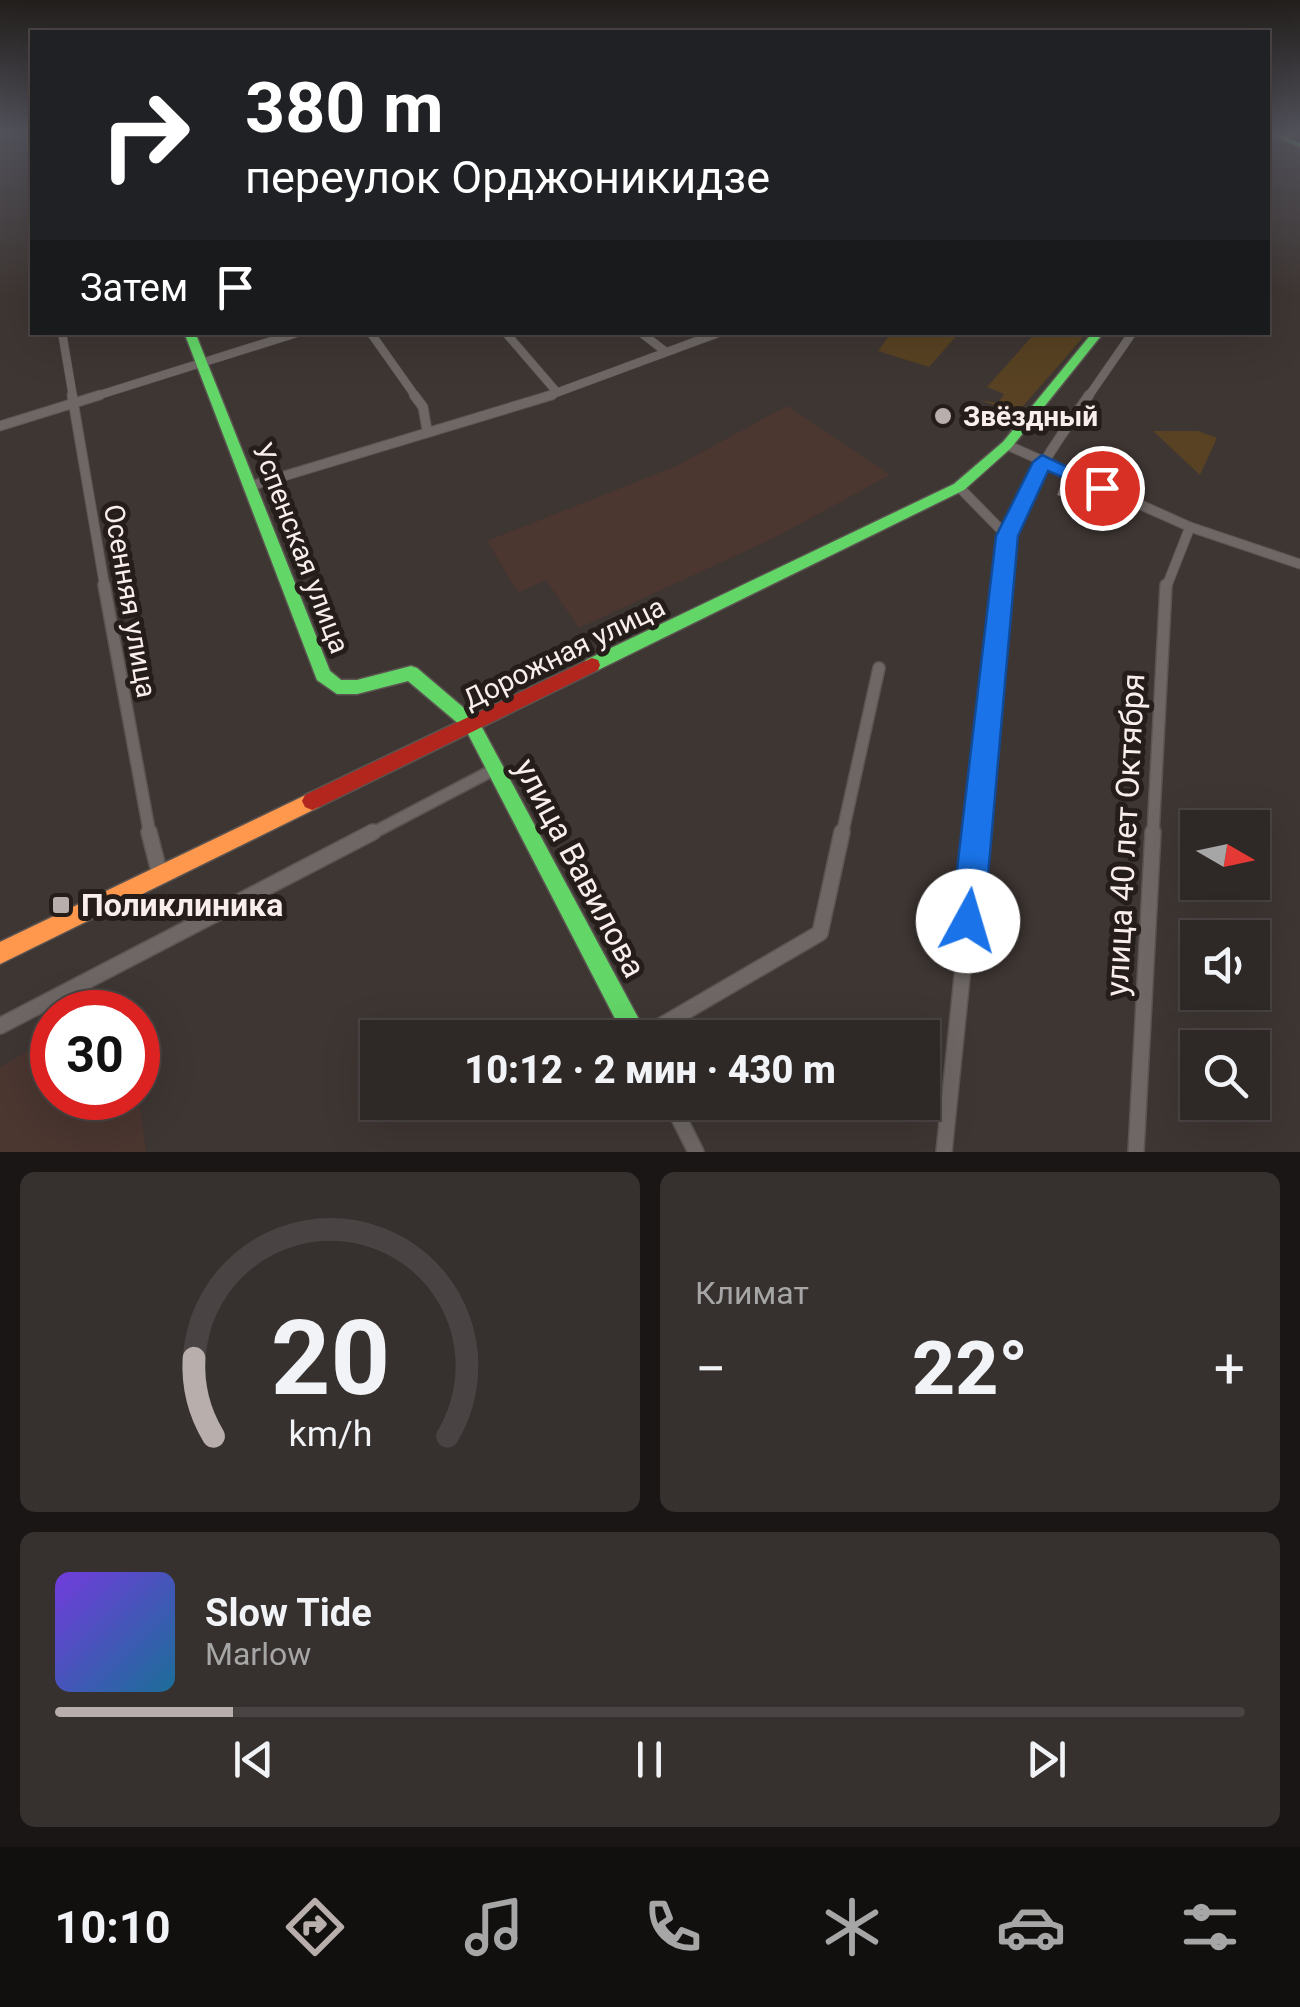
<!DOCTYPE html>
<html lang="ru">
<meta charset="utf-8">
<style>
body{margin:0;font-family:Roboto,sans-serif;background:#36302e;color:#f1f3f6;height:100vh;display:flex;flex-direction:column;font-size:38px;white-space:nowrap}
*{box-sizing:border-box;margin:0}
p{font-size:32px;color:#a7a6a7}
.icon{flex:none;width:55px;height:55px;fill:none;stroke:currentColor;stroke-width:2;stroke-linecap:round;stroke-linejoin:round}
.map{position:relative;height:1152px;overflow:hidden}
.panel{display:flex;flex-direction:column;gap:20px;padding:20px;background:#191615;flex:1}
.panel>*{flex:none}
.hud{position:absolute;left:30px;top:30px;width:1240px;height:305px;border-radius:0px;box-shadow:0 10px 40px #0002,0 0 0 2px #494443;background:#202124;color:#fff;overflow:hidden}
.needle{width:65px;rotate:99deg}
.fabs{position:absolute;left:1180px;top:810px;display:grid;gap:20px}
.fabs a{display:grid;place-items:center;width:90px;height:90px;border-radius:0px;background:#2e2826;box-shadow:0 10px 40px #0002,0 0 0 2px #494443;font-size:50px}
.speed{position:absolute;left:30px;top:990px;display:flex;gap:20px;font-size:50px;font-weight:700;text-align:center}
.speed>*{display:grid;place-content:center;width:130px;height:130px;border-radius:50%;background:#2e2826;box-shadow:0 10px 40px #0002,0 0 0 2px #494443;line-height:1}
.speed .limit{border:15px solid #d22;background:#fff;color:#111}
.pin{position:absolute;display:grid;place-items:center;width:85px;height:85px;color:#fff;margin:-42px;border:5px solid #fff;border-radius:50%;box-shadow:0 2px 10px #0007}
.me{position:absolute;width:110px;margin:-55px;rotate:6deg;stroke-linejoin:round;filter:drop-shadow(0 0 8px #0008)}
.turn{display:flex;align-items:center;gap:35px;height:210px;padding:0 50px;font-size:45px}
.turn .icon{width:130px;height:130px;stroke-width:2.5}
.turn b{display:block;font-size:70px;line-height:85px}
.then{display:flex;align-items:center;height:95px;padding:0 50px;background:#0003;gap:20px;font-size:38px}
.big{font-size:75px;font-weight:800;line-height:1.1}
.panel .card{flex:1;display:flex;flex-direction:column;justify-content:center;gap:15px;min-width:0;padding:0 35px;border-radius:15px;background:#36302e}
.panel .dial{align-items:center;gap:0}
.dial svg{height:260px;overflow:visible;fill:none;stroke:#494443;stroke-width:7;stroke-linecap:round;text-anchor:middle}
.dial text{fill:#f1f3f6;stroke:none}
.song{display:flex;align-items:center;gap:30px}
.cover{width:120px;height:120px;border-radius:15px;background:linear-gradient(135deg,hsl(260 70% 55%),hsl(200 70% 35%))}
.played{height:10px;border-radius:5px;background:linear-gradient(90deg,#b8aeab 15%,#494443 15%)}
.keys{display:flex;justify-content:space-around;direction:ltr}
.heat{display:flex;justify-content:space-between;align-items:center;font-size:55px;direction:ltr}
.panel .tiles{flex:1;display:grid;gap:20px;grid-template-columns:1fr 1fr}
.card:last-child{grid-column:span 2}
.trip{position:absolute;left:360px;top:1020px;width:580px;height:100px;border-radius:0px;background:#2e2826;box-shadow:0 10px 40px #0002,0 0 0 2px #494443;font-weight:800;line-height:100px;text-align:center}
.menu{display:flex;height:160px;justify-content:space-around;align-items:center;background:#12100f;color:#a7a6a7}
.menu .icon{width:70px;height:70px}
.menu .on{color:#b8aeab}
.menu b{font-size:45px;color:#f1f3f6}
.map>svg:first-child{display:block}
.built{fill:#4b3630}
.green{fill:#584223}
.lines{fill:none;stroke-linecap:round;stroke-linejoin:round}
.street-far3-casing{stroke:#5b5451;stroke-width:9}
.street-far2-casing{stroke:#5b5451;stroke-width:11}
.street-far1-casing{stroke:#5b5451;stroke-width:14}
.street-casing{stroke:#5b5451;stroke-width:18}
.fast-casing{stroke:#5b5451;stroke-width:3}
.slow-casing{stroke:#5b5451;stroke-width:3}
.jam-casing{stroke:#5b5451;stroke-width:3}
.street-far3{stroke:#6e6765;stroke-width:8}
.street-far2{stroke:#6e6765;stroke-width:9}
.street-far1{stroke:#6e6765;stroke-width:11}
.street{stroke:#6e6765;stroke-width:15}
.fast{fill:#63d668;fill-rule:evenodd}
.slow{fill:#ff974d;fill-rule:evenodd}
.jam{fill:#b3261e;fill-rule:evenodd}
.wall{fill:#867b79}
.building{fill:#9c8f8d;stroke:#6d6463;stroke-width:2.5}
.route{fill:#1a73e8;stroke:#114b97;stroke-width:2.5}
.poi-dot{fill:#b8aeab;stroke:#241d1a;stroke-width:4}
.labels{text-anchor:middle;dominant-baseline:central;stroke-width:10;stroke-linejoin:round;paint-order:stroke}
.poi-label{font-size:28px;font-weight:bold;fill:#f9eeeb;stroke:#241d1a;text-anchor:start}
.street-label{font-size:28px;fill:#f9eeeb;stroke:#241d1a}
.near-street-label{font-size:32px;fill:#f9eeeb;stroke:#241d1a}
.near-poi-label{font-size:32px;font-weight:bold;fill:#f9eeeb;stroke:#241d1a;text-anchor:start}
</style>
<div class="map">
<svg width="1300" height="1152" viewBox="0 0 1300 1152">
<rect width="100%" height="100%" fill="#3e3633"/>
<g class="built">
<path d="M787,406L890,475L774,538L579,628L546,580L518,593L487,541L676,466Z"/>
<path d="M52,1038V1098H138V1089L146,1152H0V1067Z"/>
</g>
<g class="green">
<path d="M891,333V332L959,333L929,367L878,351Z"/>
<path d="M1035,333H1087L1017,413L980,400L998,403L1004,394L987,387Z"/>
<path d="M1153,431H1198L1217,438L1200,475Z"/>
</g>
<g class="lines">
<g class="street-far3-casing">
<g id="street-far3">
<path d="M62,332L73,397"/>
<path d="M370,332L416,397"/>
<path d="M505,332L555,390"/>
<path d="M640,332L666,352"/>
<path d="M93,397L300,332"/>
<path d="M545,397L721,332"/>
<path d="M1088,397L1133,332"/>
</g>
</g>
<g class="street-far2-casing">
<g id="street-far2">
<path d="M72,395L105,588"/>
<path d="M414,395L423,407L427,430"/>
<path d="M0,426L100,395"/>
<path d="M1007,445L1190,527L1300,564"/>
<path d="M251,486L552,395"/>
<path d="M959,487L1007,536"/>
<path d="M1002,588C1010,504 1043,462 1089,395"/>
<path d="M1166,588L1190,527"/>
</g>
</g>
<g class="street-far1-casing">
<g id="street-far1">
<path d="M104,585L150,835"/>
<path d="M369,835L493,770"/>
<path d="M842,835L879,668"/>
<path d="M976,835L1002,585"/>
<path d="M1153,835L1166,585"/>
</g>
</g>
<g class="street-casing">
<g id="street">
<path d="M149,832L160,875"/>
<path d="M0,1026L373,832"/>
<path d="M640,1038L820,933L842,832"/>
<path d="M671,1102L696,1152"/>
<path d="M944,1152L977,832"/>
<path d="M1136,1152L1153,832"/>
</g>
</g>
<g class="fast-casing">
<g id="fast">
<path d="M1268,134L1283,137L1297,134L1290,139L1300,143V147Z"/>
<path d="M184,332H195L330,671L341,680H357L411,666L417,668L478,720L649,1038H625L466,730L408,681L357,694H337L317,680Z"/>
<path d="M1093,332H1104L1011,448L964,490L598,670L592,672L586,670L584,665L586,660L954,484L1003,442Z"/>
</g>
</g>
<g class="slow-casing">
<path id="slow" d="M312,792L319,795L322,801L319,807L0,964V942Z"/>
</g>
<g class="jam-casing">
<path id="jam" d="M592,658L598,660L600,665L598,670L319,807L312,810L305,807L302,801L305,795Z"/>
</g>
<use href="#street-far3" class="street-far3"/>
<use href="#street-far2" class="street-far2"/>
<use href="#street-far1" class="street-far1"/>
<use href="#street" class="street"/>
<use href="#fast" class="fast"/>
<use href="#slow" class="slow"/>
<use href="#jam" class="jam"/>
</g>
<path class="wall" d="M1066,472L1093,494L1087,505L1057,495Z"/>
<path class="building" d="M1066,472L1097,482L1093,494L1062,484Z"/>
<linearGradient id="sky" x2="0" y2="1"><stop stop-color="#221e1c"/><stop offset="0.45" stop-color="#52525b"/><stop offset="1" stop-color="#52525b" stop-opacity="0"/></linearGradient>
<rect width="1300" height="295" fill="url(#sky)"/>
<path class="route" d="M1042,455L1112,488L1102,494L1048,471L1018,536L984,921L979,932L968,937L956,932L951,921L996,536L1033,462Z"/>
<g class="poi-dot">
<circle cx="943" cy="416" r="10"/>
<rect x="51" y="895" width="20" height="20" rx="5"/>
</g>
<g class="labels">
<g class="poi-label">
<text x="963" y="416">Звёздный</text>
</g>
<g class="street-label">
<text transform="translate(301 548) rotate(69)">Успенская улица</text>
<text transform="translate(130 601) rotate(80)">Осенняя улица</text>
<text transform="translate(564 653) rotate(-26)">Дорожная улица</text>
</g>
<g class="near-street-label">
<text transform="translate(1125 835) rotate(-87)">улица 40 лет Октября</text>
<text transform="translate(580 868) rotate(62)">улица Вавилова</text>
</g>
<g class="near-poi-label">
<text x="81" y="905">Поликлиника</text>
</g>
</g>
</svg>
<div class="fabs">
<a><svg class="needle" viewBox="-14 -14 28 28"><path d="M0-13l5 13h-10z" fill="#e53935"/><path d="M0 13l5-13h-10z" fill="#a7a6a7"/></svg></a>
<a><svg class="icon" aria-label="sound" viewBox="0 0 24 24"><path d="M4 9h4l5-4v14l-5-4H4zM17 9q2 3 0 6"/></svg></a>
<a><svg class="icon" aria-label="search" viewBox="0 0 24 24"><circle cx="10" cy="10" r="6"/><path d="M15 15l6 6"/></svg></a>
</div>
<div class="speed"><div class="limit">30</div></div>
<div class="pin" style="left:1102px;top:488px;background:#d93025"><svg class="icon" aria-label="arrive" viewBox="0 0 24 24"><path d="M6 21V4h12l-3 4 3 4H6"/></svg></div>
<svg class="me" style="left:968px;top:921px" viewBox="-20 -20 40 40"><circle r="19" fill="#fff"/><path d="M0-13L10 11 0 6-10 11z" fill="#1a73e8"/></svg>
<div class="trip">10:12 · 2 мин · 430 m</div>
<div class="hud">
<div class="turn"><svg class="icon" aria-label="right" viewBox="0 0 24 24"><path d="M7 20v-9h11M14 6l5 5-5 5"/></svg><div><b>380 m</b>переулок Орджоникидзе</div></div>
<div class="then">Затем<svg class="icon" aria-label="arrive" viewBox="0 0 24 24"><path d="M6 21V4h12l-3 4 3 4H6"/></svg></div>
</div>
</div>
<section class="panel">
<div class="tiles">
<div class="card dial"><svg viewBox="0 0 100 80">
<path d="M14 69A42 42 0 1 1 86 69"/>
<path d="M14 69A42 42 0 0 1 8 45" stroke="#b8aeab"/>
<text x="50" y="56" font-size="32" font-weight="700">20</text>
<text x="50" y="72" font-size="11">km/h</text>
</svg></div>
<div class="card"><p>Климат</p>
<div class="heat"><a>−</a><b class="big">22°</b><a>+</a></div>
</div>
<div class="card">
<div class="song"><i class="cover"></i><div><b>Slow Tide</b><p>Marlow</p></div></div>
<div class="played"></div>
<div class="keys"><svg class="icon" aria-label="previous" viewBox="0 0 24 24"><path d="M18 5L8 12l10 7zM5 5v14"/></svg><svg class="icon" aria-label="pause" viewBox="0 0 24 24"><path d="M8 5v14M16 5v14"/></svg><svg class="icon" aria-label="next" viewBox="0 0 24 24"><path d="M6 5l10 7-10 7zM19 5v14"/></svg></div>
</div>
</div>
</section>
<nav class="menu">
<b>10:10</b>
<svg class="icon on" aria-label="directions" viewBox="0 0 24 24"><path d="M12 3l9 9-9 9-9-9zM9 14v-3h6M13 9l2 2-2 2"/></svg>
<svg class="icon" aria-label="music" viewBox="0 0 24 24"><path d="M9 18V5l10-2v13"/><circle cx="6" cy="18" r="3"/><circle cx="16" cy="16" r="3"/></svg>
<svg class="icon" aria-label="phone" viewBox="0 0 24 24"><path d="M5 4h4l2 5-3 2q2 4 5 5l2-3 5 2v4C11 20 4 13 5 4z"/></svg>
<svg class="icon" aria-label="climate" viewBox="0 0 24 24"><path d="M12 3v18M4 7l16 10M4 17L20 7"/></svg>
<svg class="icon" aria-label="car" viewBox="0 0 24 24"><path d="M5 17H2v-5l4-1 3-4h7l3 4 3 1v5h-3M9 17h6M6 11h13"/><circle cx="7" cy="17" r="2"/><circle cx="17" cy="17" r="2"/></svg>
<svg class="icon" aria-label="filters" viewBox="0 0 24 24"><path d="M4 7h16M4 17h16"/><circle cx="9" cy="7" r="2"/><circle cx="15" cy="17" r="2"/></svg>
</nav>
